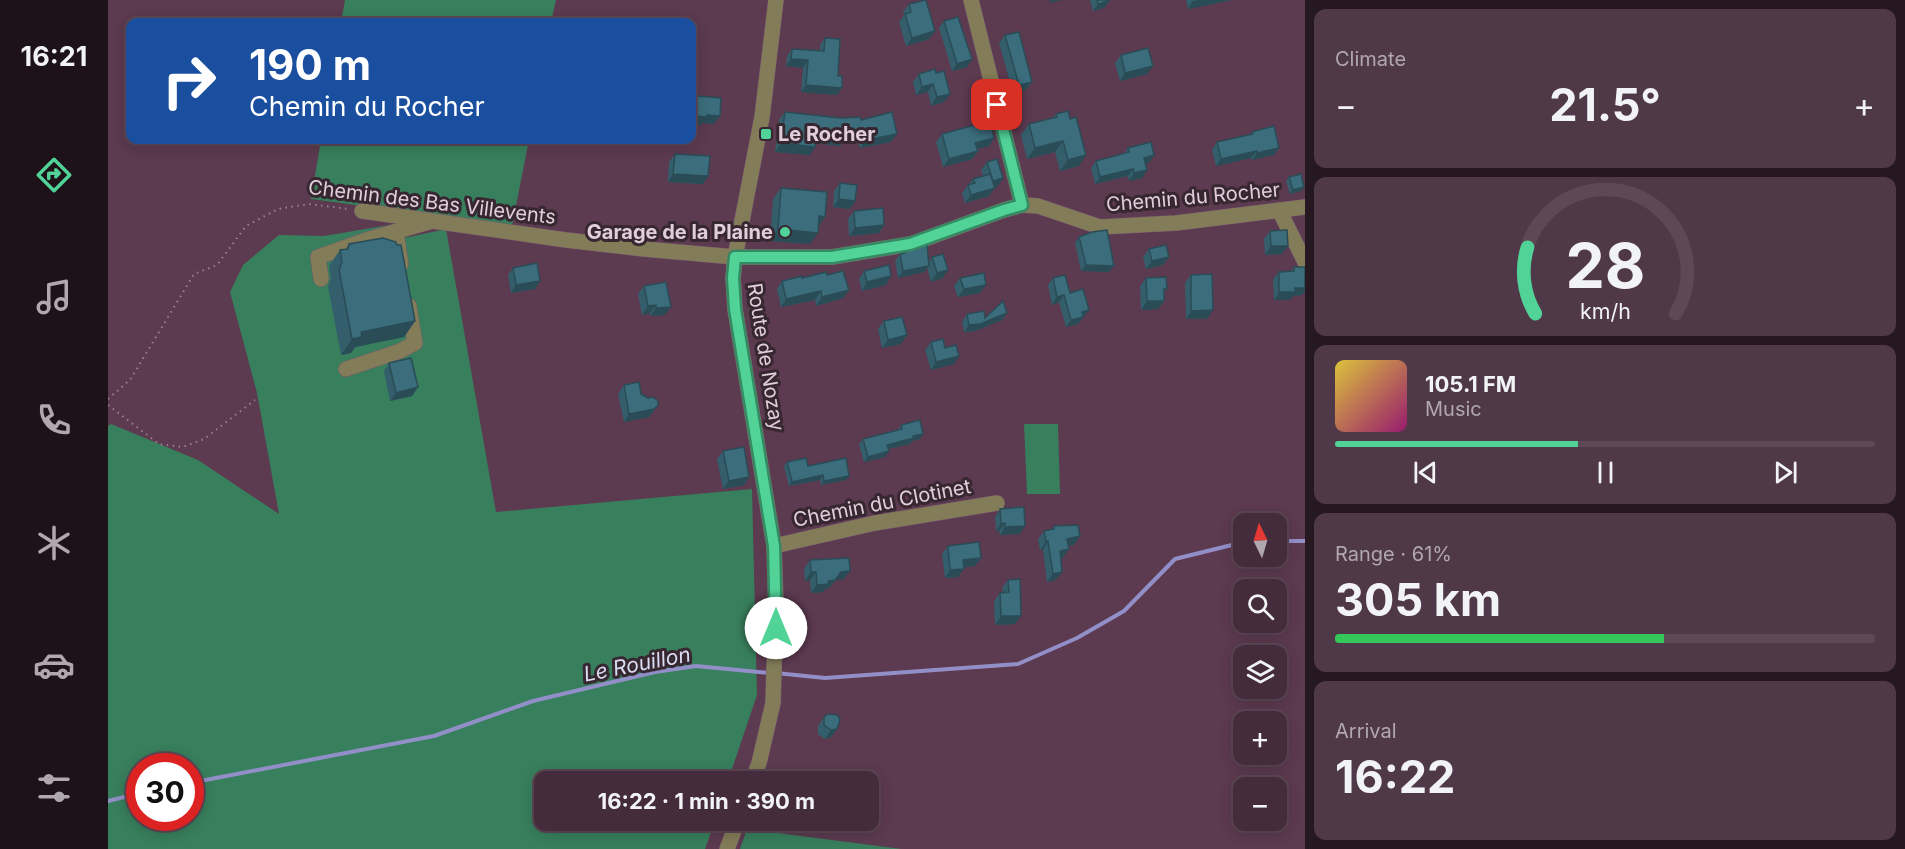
<!DOCTYPE html>
<meta charset="utf-8">
<style>
body{margin:0;font-family:Inter,sans-serif;background:#4f3847;color:#f1f3f6;height:100vh;display:flex;flex-direction:column;font-size:22px;white-space:nowrap}
*{box-sizing:border-box;margin:0}
p{font-size:20px;color:#b0a7af}
.icon{flex:none;width:33px;height:33px;fill:none;stroke:currentColor;stroke-width:2;stroke-linecap:round;stroke-linejoin:round}
.map{position:relative;flex:1;overflow:hidden}
.side{display:flex;flex-direction:column;gap:9px;padding:9px;background:#261821;width:600px}
.side>*{flex:none}
.banner{position:absolute;left:18px;top:18px;width:570px;height:126px;border-radius:12px;box-shadow:0 3px 15px #0003,0 0 0 2px #5d4856;background:#1a4fa0;color:#fff;overflow:hidden}
.needle{width:39px;rotate:355deg}
.fabs{position:absolute;left:1125px;top:513px;display:grid;gap:12px}
.fabs a{display:grid;place-items:center;width:54px;height:54px;border-radius:12px;background:#452c3c;box-shadow:0 3px 15px #0003,0 0 0 2px #5d4856;font-size:30px}
.speed{position:absolute;left:18px;top:753px;display:flex;gap:12px;font-size:30px;font-weight:700;text-align:center}
.speed>*{display:grid;place-content:center;width:78px;height:78px;border-radius:50%;background:#452c3c;box-shadow:0 3px 15px #0003,0 0 0 2px #5d4856;line-height:1}
.speed .limit{border:9px solid #d22;background:#fff;color:#111}
.pin{position:absolute;display:grid;place-items:center;width:51px;height:51px;color:#fff;margin:-26px;border-radius:12px;box-shadow:0 3px 9px #0006}
.me{position:absolute;width:66px;margin:-33px;rotate:0deg;stroke-linejoin:round;filter:drop-shadow(0 0 4px #0008)}
.turn{display:flex;align-items:center;gap:21px;height:126px;padding:0 24px;font-size:27px}
.turn .icon{width:78px;height:78px;stroke-width:2.5}
.turn b{display:block;font-size:42px;line-height:51px}
.big{font-size:45px;font-weight:700;line-height:1.1}
.side .card{flex:1;display:flex;flex-direction:column;justify-content:center;gap:9px;min-width:0;padding:0 21px;border-radius:12px;background:#4f3847}
.side .dial{align-items:center;gap:0}
.dial svg{height:156px;overflow:visible;fill:none;stroke:#5d4856;stroke-width:7;stroke-linecap:round;text-anchor:middle}
.dial text{fill:#f1f3f6;stroke:none}
.song{display:flex;align-items:center;gap:18px}
.cover{width:72px;height:72px;border-radius:9px;background:linear-gradient(135deg,hsl(50 70% 55%),hsl(320 70% 35%))}
.played{height:6px;border-radius:3px;background:linear-gradient(90deg,#51d398 45%,#5d4856 45%)}
.keys{display:flex;justify-content:space-around;direction:ltr}
.heat{display:flex;justify-content:space-between;align-items:center;font-size:33px;direction:ltr}
.charge{height:9px;border-radius:4px;background:linear-gradient(90deg,#34c759 61%,#5d4856 0)}
.trip{position:absolute;left:426px;top:771px;width:345px;height:60px;border-radius:12px;background:#452c3c;box-shadow:0 3px 15px #0003,0 0 0 2px #5d4856;font-weight:700;line-height:60px;text-align:center}
main{display:flex;flex:1;min-height:0}
.dock{display:flex;flex-direction:column;width:108px;justify-content:space-around;align-items:center;background:#1c1218;color:#b0a7af}
.dock .icon{width:42px;height:42px}
.dock .current{color:#51d398}
.dock b{font-size:27px;color:#f1f3f6}
.map>svg:first-child{display:block}
.green{fill:#387f5d;fill-rule:evenodd}
.lines{fill:none;stroke-linecap:round;stroke-linejoin:round}
.stream{stroke:#928fc8;stroke-width:4}
.minor-casing{stroke:#795a6e;stroke-width:16}
.path{stroke:#9c8192;stroke-width:2;stroke-dasharray:1.5 4.5;stroke-linecap:butt}
.minor{stroke:#827c58;stroke-width:15}
.wall{fill:#345e6b}
.shaded-wall{fill:#2a4c57}
.building{fill:#3c6d7c;stroke:#2a4c57;stroke-width:1.5}
.route-casing{stroke:#358963;stroke-width:15}
.route{stroke:#51d398;stroke-width:10}
.poi-dot{fill:#51d398;stroke:#372731;stroke-width:2}
.labels{text-anchor:middle;dominant-baseline:central;stroke-width:6;stroke-linejoin:round;paint-order:stroke}
.poi-label{font-size:20px;font-weight:bold;fill:#e2cdda;stroke:#372731;text-anchor:start}
.street-label{font-size:20px;fill:#e2cdda;stroke:#372731}
.water-label{font-size:21px;font-style:italic;fill:#daddf2;stroke:#372731}
</style>
<main>
<nav class="dock">
<b>16:21</b>
<svg class="icon current" aria-label="directions" viewBox="0 0 24 24"><path d="M12 3l9 9-9 9-9-9zM9 14v-3h6M13 9l2 2-2 2"/></svg>
<svg class="icon" aria-label="music" viewBox="0 0 24 24"><path d="M9 18V5l10-2v13"/><circle cx="6" cy="18" r="3"/><circle cx="16" cy="16" r="3"/></svg>
<svg class="icon" aria-label="phone" viewBox="0 0 24 24"><path d="M5 4h4l2 5-3 2q2 4 5 5l2-3 5 2v4C11 20 4 13 5 4z"/></svg>
<svg class="icon" aria-label="climate" viewBox="0 0 24 24"><path d="M12 3v18M4 7l16 10M4 17L20 7"/></svg>
<svg class="icon" aria-label="car" viewBox="0 0 24 24"><path d="M5 17H2v-5l4-1 3-4h7l3 4 3 1v5h-3M9 17h6M6 11h13"/><circle cx="7" cy="17" r="2"/><circle cx="17" cy="17" r="2"/></svg>
<svg class="icon" aria-label="filters" viewBox="0 0 24 24"><path d="M4 7h16M4 17h16"/><circle cx="9" cy="7" r="2"/><circle cx="15" cy="17" r="2"/></svg>
</nav>
<div class="map">
<svg width="1197" height="849" viewBox="0 0 1197 849">
<rect width="100%" height="100%" fill="#5c3a50"/>
<g class="green">
<path d="M237,0H448L443,22H233Z"/>
<path d="M213,140H421L404,226L203,199Z"/>
<path d="M293,223L296,238L338,229L388,512L644,489L649,695L620,781L436,782V820L607,821L597,849H0V426L3,424L90,460L171,514L149,393L122,292L135,265L171,235L216,236ZM32,766H82V818H32Z"/>
<path d="M916,424H950L952,494H919Z"/>
<path d="M639,829L794,849H632Z"/>
</g>
<g class="lines">
<g class="stream">
<path d="M1168,541H1197"/>
<path d="M668,673L717,678L910,664L969,638L1016,611L1067,559L1136,542"/>
<path d="M82,783L326,736L425,701L547,672L588,666L661,673"/>
<path d="M0,801L32,793"/>
</g>
<g class="minor-casing">
<g id="minor">
<path d="M863,0L914,205"/>
<path d="M1171,210L1197,262"/>
<path d="M254,211L458,240L536,249L627,257H724L803,244L896,210L914,205L930,206L992,227L1068,223L1197,207"/>
<path d="M288,232L293,264"/>
<path d="M213,279L210,257L258,240L321,222"/>
<path d="M238,369L292,351L307,343L301,306"/>
<path d="M666,546L767,523L889,503"/>
<path d="M644,782L651,763L665,703L668,605L666,546L627,309L625,278L627,257L654,117L668,0"/>
<path d="M619,849L630,820"/>
</g>
</g>
<g class="path">
<path d="M0,399L22,380L86,274L109,265L138,226L170,209L201,204L240,209"/>
<path d="M0,405L51,444L75,447L96,439L147,400"/>
</g>
<use href="#minor" class="minor"/>
</g>
<g class="wall">
<path d="M982,0H1001V1L996,8L985,11Z"/>
<path d="M1078,0H1124L1080,9Z"/>
<path d="M801,4L827,31L821,39L798,46L791,22L796,15L795,12Z"/>
<path d="M836,21L864,59L859,67L844,71L831,28Z"/>
<path d="M897,35L924,82L918,90L905,93L891,43Z"/>
<path d="M717,38L729,95L693,92L695,68L678,66L679,56L684,49L712,50V45Z"/>
<path d="M1013,55L1039,74L1012,81L1007,63Z"/>
<path d="M828,73L836,102L823,106L820,92L808,95L805,82L811,74Z"/>
<path d="M589,96L606,124L594,123L593,125H584V104Z"/>
<path d="M677,112L753,120L783,142L752,148L750,141L734,142L732,146L708,143L702,155L667,152L671,120Z"/>
<path d="M948,114L971,166L952,171L947,152L919,159L913,135L921,124L945,118Z"/>
<path d="M1144,132L1171,148L1166,155L1144,160L1143,158L1108,166L1104,150L1109,142L1142,135Z"/>
<path d="M834,134L886,138L881,146L869,149L870,151L864,159L835,167L828,142Z"/>
<path d="M1020,148L1046,155L1041,163H1037L1039,170L1034,178L1021,181L1020,176L987,184L983,168L988,161L1016,154Z"/>
<path d="M567,154L600,176L595,184L560,182L561,162Z"/>
<path d="M879,162L890,186L886,187L881,196L857,203L854,193L865,179L875,176L873,170Z"/>
<path d="M1181,177L1193,191L1182,194L1178,181Z"/>
<path d="M732,183L747,201L742,209L725,207L726,191Z"/>
<path d="M673,188L717,217L710,227L702,244L662,241L665,199Z"/>
<path d="M746,211L776,225L771,233L741,236L740,219Z"/>
<path d="M1162,231L1174,254L1157,255L1156,239Z"/>
<path d="M971,237L1006,266L1001,272L973,271L967,243Z"/>
<path d="M241,244L307,321L296,337L247,347L243,353L233,355L220,286L223,278L221,266L232,250L238,249Z"/>
<path d="M796,249L821,262L824,257L835,278L823,282L819,268L816,272L790,278L787,261Z"/>
<path d="M1041,249L1061,257L1055,265L1038,269L1035,257Z"/>
<path d="M1186,267H1197V291L1194,295L1185,296L1182,300H1166L1165,279L1171,272L1183,271Z"/>
<path d="M405,268L432,281L427,289L403,293L400,275Z"/>
<path d="M756,271L783,276L778,285L754,291L751,279Z"/>
<path d="M719,275L741,290L735,298L708,306L707,300L673,307L669,289L674,281Z"/>
<path d="M1083,275L1099,319H1078L1077,283Z"/>
<path d="M852,278L872,293L850,297L846,286Z"/>
<path d="M945,278L981,310L970,324L958,327L951,302L944,305L940,285Z"/>
<path d="M1038,278L1056,294V301L1050,309L1033,310L1032,286Z"/>
<path d="M536,286L557,315L542,316V313L534,315L530,294Z"/>
<path d="M899,313L894,320L867,331L856,332L854,322L859,314L877,318Z"/>
<path d="M776,321L793,344L774,348L770,329Z"/>
<path d="M823,342L837,348L846,364L823,370L817,350Z"/>
<path d="M281,363L310,387L304,396L282,401L276,371Z"/>
<path d="M516,385L533,394L550,405L541,417L516,422L510,394Z"/>
<path d="M793,425L812,439L804,441L802,444L780,449L777,457L756,462L751,444L755,439L790,430Z"/>
<path d="M615,451L641,477L636,485L615,489L609,459Z"/>
<path d="M679,462L700,466L738,480L713,485L712,480L681,486L676,466Z"/>
<path d="M892,509L912,534L892,535L891,531H888L887,517Z"/>
<path d="M946,526L966,545L960,546L955,558H952L948,580L939,582L935,550H932L930,539L936,531L944,529Z"/>
<path d="M840,546L873,558L867,566L856,567L850,577L837,578L834,554Z"/>
<path d="M702,560L736,579L728,580L721,588L717,589L715,592L703,593L702,580L697,581L696,569Z"/>
<path d="M900,580L907,624L887,625L886,601L892,593L895,592L894,588Z"/>
<path d="M716,717L729,729L723,737L717,739L710,734V726Z"/>
</g>
<g class="shaded-wall">
<path d="M943,0H955L941,3Z"/>
<path d="M1091,0H1124L1080,9L1085,1Z"/>
<path d="M1001,1L996,8L985,11L990,4Z"/>
<path d="M827,31L821,39L798,46L804,38Z"/>
<path d="M683,59L700,60L695,68L678,66Z"/>
<path d="M864,59L859,67L844,71L849,64Z"/>
<path d="M1045,66L1039,74L1012,81L1017,73Z"/>
<path d="M924,82L918,90L905,93L911,85Z"/>
<path d="M825,84L820,92L808,95L814,87Z"/>
<path d="M698,85L734,88L729,95L693,92Z"/>
<path d="M842,94L836,102L823,106L829,97Z"/>
<path d="M599,115L612,116L606,124L594,123L593,125H584V123L588,116Z"/>
<path d="M756,133L750,141L734,142L732,146L704,143L709,134Z"/>
<path d="M789,134L783,142L752,148L758,140Z"/>
<path d="M886,138L881,146L862,151L867,143Z"/>
<path d="M955,141L947,152L919,159L927,148Z"/>
<path d="M673,143L707,147L702,155L667,152Z"/>
<path d="M1171,148L1166,155L1144,160L1149,153Z"/>
<path d="M870,151L864,159L835,167L841,159Z"/>
<path d="M1149,151L1143,158L1108,166L1113,159Z"/>
<path d="M978,155L971,166L952,171L960,160Z"/>
<path d="M1046,155L1041,163L1030,165L1036,158Z"/>
<path d="M1025,169L1020,176L987,184L992,177Z"/>
<path d="M1039,170L1034,178L1021,181L1026,173Z"/>
<path d="M565,174L600,176L595,184L560,182Z"/>
<path d="M895,178L890,186L879,190L885,181Z"/>
<path d="M1196,187L1193,191L1182,194L1185,190Z"/>
<path d="M887,188L881,196L857,203L863,195Z"/>
<path d="M731,199L747,201L742,209L725,207Z"/>
<path d="M711,216L717,217L709,229Z"/>
<path d="M776,225L771,233L741,236L747,228Z"/>
<path d="M670,229L710,233L702,244L662,241Z"/>
<path d="M1163,246H1180L1174,254L1157,255Z"/>
<path d="M1061,257L1055,265L1038,269L1044,261Z"/>
<path d="M978,265L1006,266L1001,272L973,271Z"/>
<path d="M821,266L816,272L790,278L795,271Z"/>
<path d="M840,270L835,278L823,282L829,273Z"/>
<path d="M783,276L778,285L754,291L759,282Z"/>
<path d="M432,281L427,289L403,293L408,285Z"/>
<path d="M878,285L872,293L850,297L856,289Z"/>
<path d="M1187,288H1197V291L1194,295L1185,296L1182,300H1166L1171,292Z"/>
<path d="M741,290L735,298L708,306L714,297Z"/>
<path d="M713,291L707,300L673,307L678,299Z"/>
<path d="M956,295L951,302L944,305L949,297Z"/>
<path d="M1039,301H1056L1050,309L1033,310Z"/>
<path d="M548,305L542,313L534,315L540,306Z"/>
<path d="M563,307L557,315L542,316L548,308Z"/>
<path d="M981,310L970,324L958,327L963,320L974,312Z"/>
<path d="M1105,310L1099,319H1078L1083,311Z"/>
<path d="M899,313L894,320L867,331L856,332L861,325Z"/>
<path d="M307,321L296,337L247,347L243,353L233,355L244,339L253,332Z"/>
<path d="M799,335L793,344L774,348L780,340Z"/>
<path d="M851,356L846,364L823,370L828,362Z"/>
<path d="M310,387L304,396L282,401L288,393Z"/>
<path d="M550,405L541,417L516,422L521,414Z"/>
<path d="M815,434L812,439L804,441L802,444L775,450L779,445Z"/>
<path d="M781,451L777,457L756,462L760,457Z"/>
<path d="M715,475L712,480L681,486L684,482Z"/>
<path d="M741,476L738,480L713,485L716,481Z"/>
<path d="M641,477L636,485L615,489L621,481Z"/>
<path d="M897,523L891,531H888L893,524Z"/>
<path d="M917,526L912,534L892,535L897,527Z"/>
<path d="M972,536L966,545L954,547L959,539Z"/>
<path d="M940,541L935,550H932L938,542Z"/>
<path d="M961,549L955,558L946,559L952,551Z"/>
<path d="M873,558L867,566L850,568L855,560Z"/>
<path d="M856,569L850,577L837,578L842,570Z"/>
<path d="M742,571L736,579L728,580L721,588L717,589L715,592L703,593L709,585L720,581L733,572Z"/>
<path d="M703,572H708L702,580L697,581Z"/>
<path d="M954,572L948,580L939,582L945,574Z"/>
<path d="M893,616H913L907,624L887,625Z"/>
<path d="M729,729L723,737L717,739L723,730Z"/>
</g>
<g class="building">
<path d="M818,0L827,31L804,38L797,14L803,12L801,4Z"/>
<path d="M989,0H1001V1L990,4Z"/>
<path d="M850,17L864,59L849,64L836,21Z"/>
<path d="M911,32L924,82L911,85L897,35Z"/>
<path d="M717,38L732,39L730,76H734V88L698,85L700,60L683,59L684,49L716,51Z"/>
<path d="M1040,48L1045,66L1017,73L1013,55Z"/>
<path d="M827,69L828,73L836,71L842,94L829,97L825,84L814,87L811,74Z"/>
<path d="M589,96L613,98L612,116L599,115V117L588,116Z"/>
<path d="M960,111L962,119L968,117L978,155L960,160L955,141L927,148L921,124L949,117L948,114Z"/>
<path d="M677,112L733,118L752,117L753,120L784,112L789,134L758,140L756,133L737,134L738,138L709,134L707,147L673,143Z"/>
<path d="M882,121L886,138L867,143L870,151L841,159L834,134Z"/>
<path d="M1166,126L1171,148L1149,153V151L1113,159L1109,142L1145,134L1144,132Z"/>
<path d="M1043,142L1046,155L1036,158L1039,170L1026,173L1025,169L992,177L988,161L1021,152L1020,148Z"/>
<path d="M567,154L602,156L600,176L565,174Z"/>
<path d="M889,159L895,178L885,181L879,162Z"/>
<path d="M882,174L887,188L863,195L860,185L867,183L865,179Z"/>
<path d="M1193,174L1196,187L1185,190L1181,177Z"/>
<path d="M732,183L749,185L747,201L731,199Z"/>
<path d="M673,188L719,192L717,217L711,216L710,233L670,229Z"/>
<path d="M775,208L776,225L747,228L746,211Z"/>
<path d="M999,230L1006,266L978,265L971,237L984,232Z"/>
<path d="M1179,230L1180,246H1163L1162,231Z"/>
<path d="M275,238L288,242L289,245H293L307,321L253,332L254,337L244,339L231,270L234,262L232,250L240,249L241,244Z"/>
<path d="M819,244L821,266L795,271L792,254L797,253L796,249Z"/>
<path d="M1058,245L1061,257L1044,261L1041,249Z"/>
<path d="M835,254L840,270L829,273L824,257Z"/>
<path d="M429,263L432,281L408,285L405,268Z"/>
<path d="M781,265L783,276L759,282L756,271Z"/>
<path d="M1186,267H1197V288H1187V292H1171V272L1186,271Z"/>
<path d="M735,271L741,290L714,297L713,291L678,299L674,281L694,276V278L718,272L719,275Z"/>
<path d="M876,273L878,285L856,289L852,278Z"/>
<path d="M1104,274L1105,310L1083,311V275Z"/>
<path d="M957,275L962,293L975,289L981,310L974,312L975,317L963,320L956,295L949,297L945,278Z"/>
<path d="M1058,277L1059,289H1056V301H1039L1038,278Z"/>
<path d="M558,282L563,307L548,308V305L540,306L536,286Z"/>
<path d="M895,301L899,313L872,324L861,325L859,314L876,311L877,318Z"/>
<path d="M794,317L799,335L780,340L776,321Z"/>
<path d="M835,339L837,348L848,345L851,356L828,362L823,342Z"/>
<path d="M303,358L310,387L288,393L281,363Z"/>
<path d="M531,382L533,394L540,398L545,397L550,401V405L546,409L521,414L516,385Z"/>
<path d="M812,420L815,434L805,436L806,438L779,445L781,451L760,457L755,439L794,429L793,425Z"/>
<path d="M636,447L641,477L621,481L615,451Z"/>
<path d="M698,458L700,466L738,458L741,476L716,481L715,475L684,482L679,462Z"/>
<path d="M916,507L917,526L897,527V523L893,524L892,509Z"/>
<path d="M970,525L972,536L959,539L961,549L952,551L954,572L945,574L940,541L938,542L936,531L946,529V526Z"/>
<path d="M871,542L873,558L855,560L856,569L842,570L840,546Z"/>
<path d="M741,558L742,571L733,572L727,580L720,581L721,584L709,585L708,572H703L702,560Z"/>
<path d="M912,579L913,616H893L892,593L901,592L900,580Z"/>
<path d="M720,714L729,715L732,719L729,729L723,730L716,725V717Z"/>
</g>
<g class="lines">
<g class="route-casing">
<path id="route" d="M668,628L666,546L627,309L625,278L627,257H724L802,244L896,210L914,205L889,105"/>
</g>
<use href="#route" class="route"/>
</g>
<g class="poi-dot">
<rect x="652" y="128" width="12" height="12" rx="3"/>
<circle cx="677" cy="232" r="6"/>
</g>
<g class="labels">
<g class="poi-label">
<text x="670" y="134">Le Rocher</text>
<text x="665" y="232" text-anchor="end">Garage de la Plaine</text>
</g>
<g class="street-label">
<text transform="translate(1085 197) rotate(-5)">Chemin du Rocher</text>
<text transform="translate(324 202) rotate(7)">Chemin des Bas Villevents</text>
<text transform="translate(658 357) rotate(81)">Route de Nozay</text>
<text transform="translate(774 503) rotate(-11)">Chemin du Clotinet</text>
</g>
<g class="water-label">
<text transform="translate(529 664) rotate(-11)">Le Rouillon</text>
</g>
</g>
</svg>
<div class="fabs">
<a><svg class="needle" viewBox="-14 -14 28 28"><path d="M0-13l5 13h-10z" fill="#e53935"/><path d="M0 13l5-13h-10z" fill="#b0a7af"/></svg></a>
<a><svg class="icon" aria-label="search" viewBox="0 0 24 24"><circle cx="10" cy="10" r="6"/><path d="M15 15l6 6"/></svg></a>
<a><svg class="icon" aria-label="layers" viewBox="0 0 24 24"><path d="M12 4l9 5-9 5-9-5zM3 14l9 5 9-5"/></svg></a>
<a>+</a>
<a>−</a>
</div>
<div class="speed"><div class="limit">30</div></div>
<div class="pin" style="left:889px;top:105px;background:#d93025"><svg class="icon" aria-label="arrive" viewBox="0 0 24 24"><path d="M6 21V4h12l-3 4 3 4H6"/></svg></div>
<svg class="me" style="left:668px;top:628px" viewBox="-20 -20 40 40"><circle r="19" fill="#fff"/><path d="M0-13L10 11 0 6-10 11z" fill="#51d398"/></svg>
<div class="trip">16:22 · 1 min · 390 m</div>
<div class="banner">
<div class="turn"><svg class="icon" aria-label="right" viewBox="0 0 24 24"><path d="M7 20v-9h11M14 6l5 5-5 5"/></svg><div><b>190 m</b>Chemin du Rocher</div></div>
</div>
</div>
<section class="side">
<div class="card"><p>Climate</p>
<div class="heat"><a>−</a><b class="big">21.5°</b><a>+</a></div>
</div>
<div class="card dial"><svg viewBox="0 0 100 80">
<path d="M14 69A42 42 0 1 1 86 69"/>
<path d="M14 69A42 42 0 0 1 10 35" stroke="#51d398"/>
<text x="50" y="56" font-size="32" font-weight="700">28</text>
<text x="50" y="72" font-size="11">km/h</text>
</svg></div>
<div class="card">
<div class="song"><i class="cover"></i><div><b>105.1 FM</b><p>Music</p></div></div>
<div class="played"></div>
<div class="keys"><svg class="icon" aria-label="previous" viewBox="0 0 24 24"><path d="M18 5L8 12l10 7zM5 5v14"/></svg><svg class="icon" aria-label="pause" viewBox="0 0 24 24"><path d="M8 5v14M16 5v14"/></svg><svg class="icon" aria-label="next" viewBox="0 0 24 24"><path d="M6 5l10 7-10 7zM19 5v14"/></svg></div>
</div>
<div class="card"><p>Range · 61%</p><b class="big">305 km</b><div class="charge"></div></div>
<div class="card"><p>Arrival</p><b class="big">16:22</b></div>
</section>
</main>
